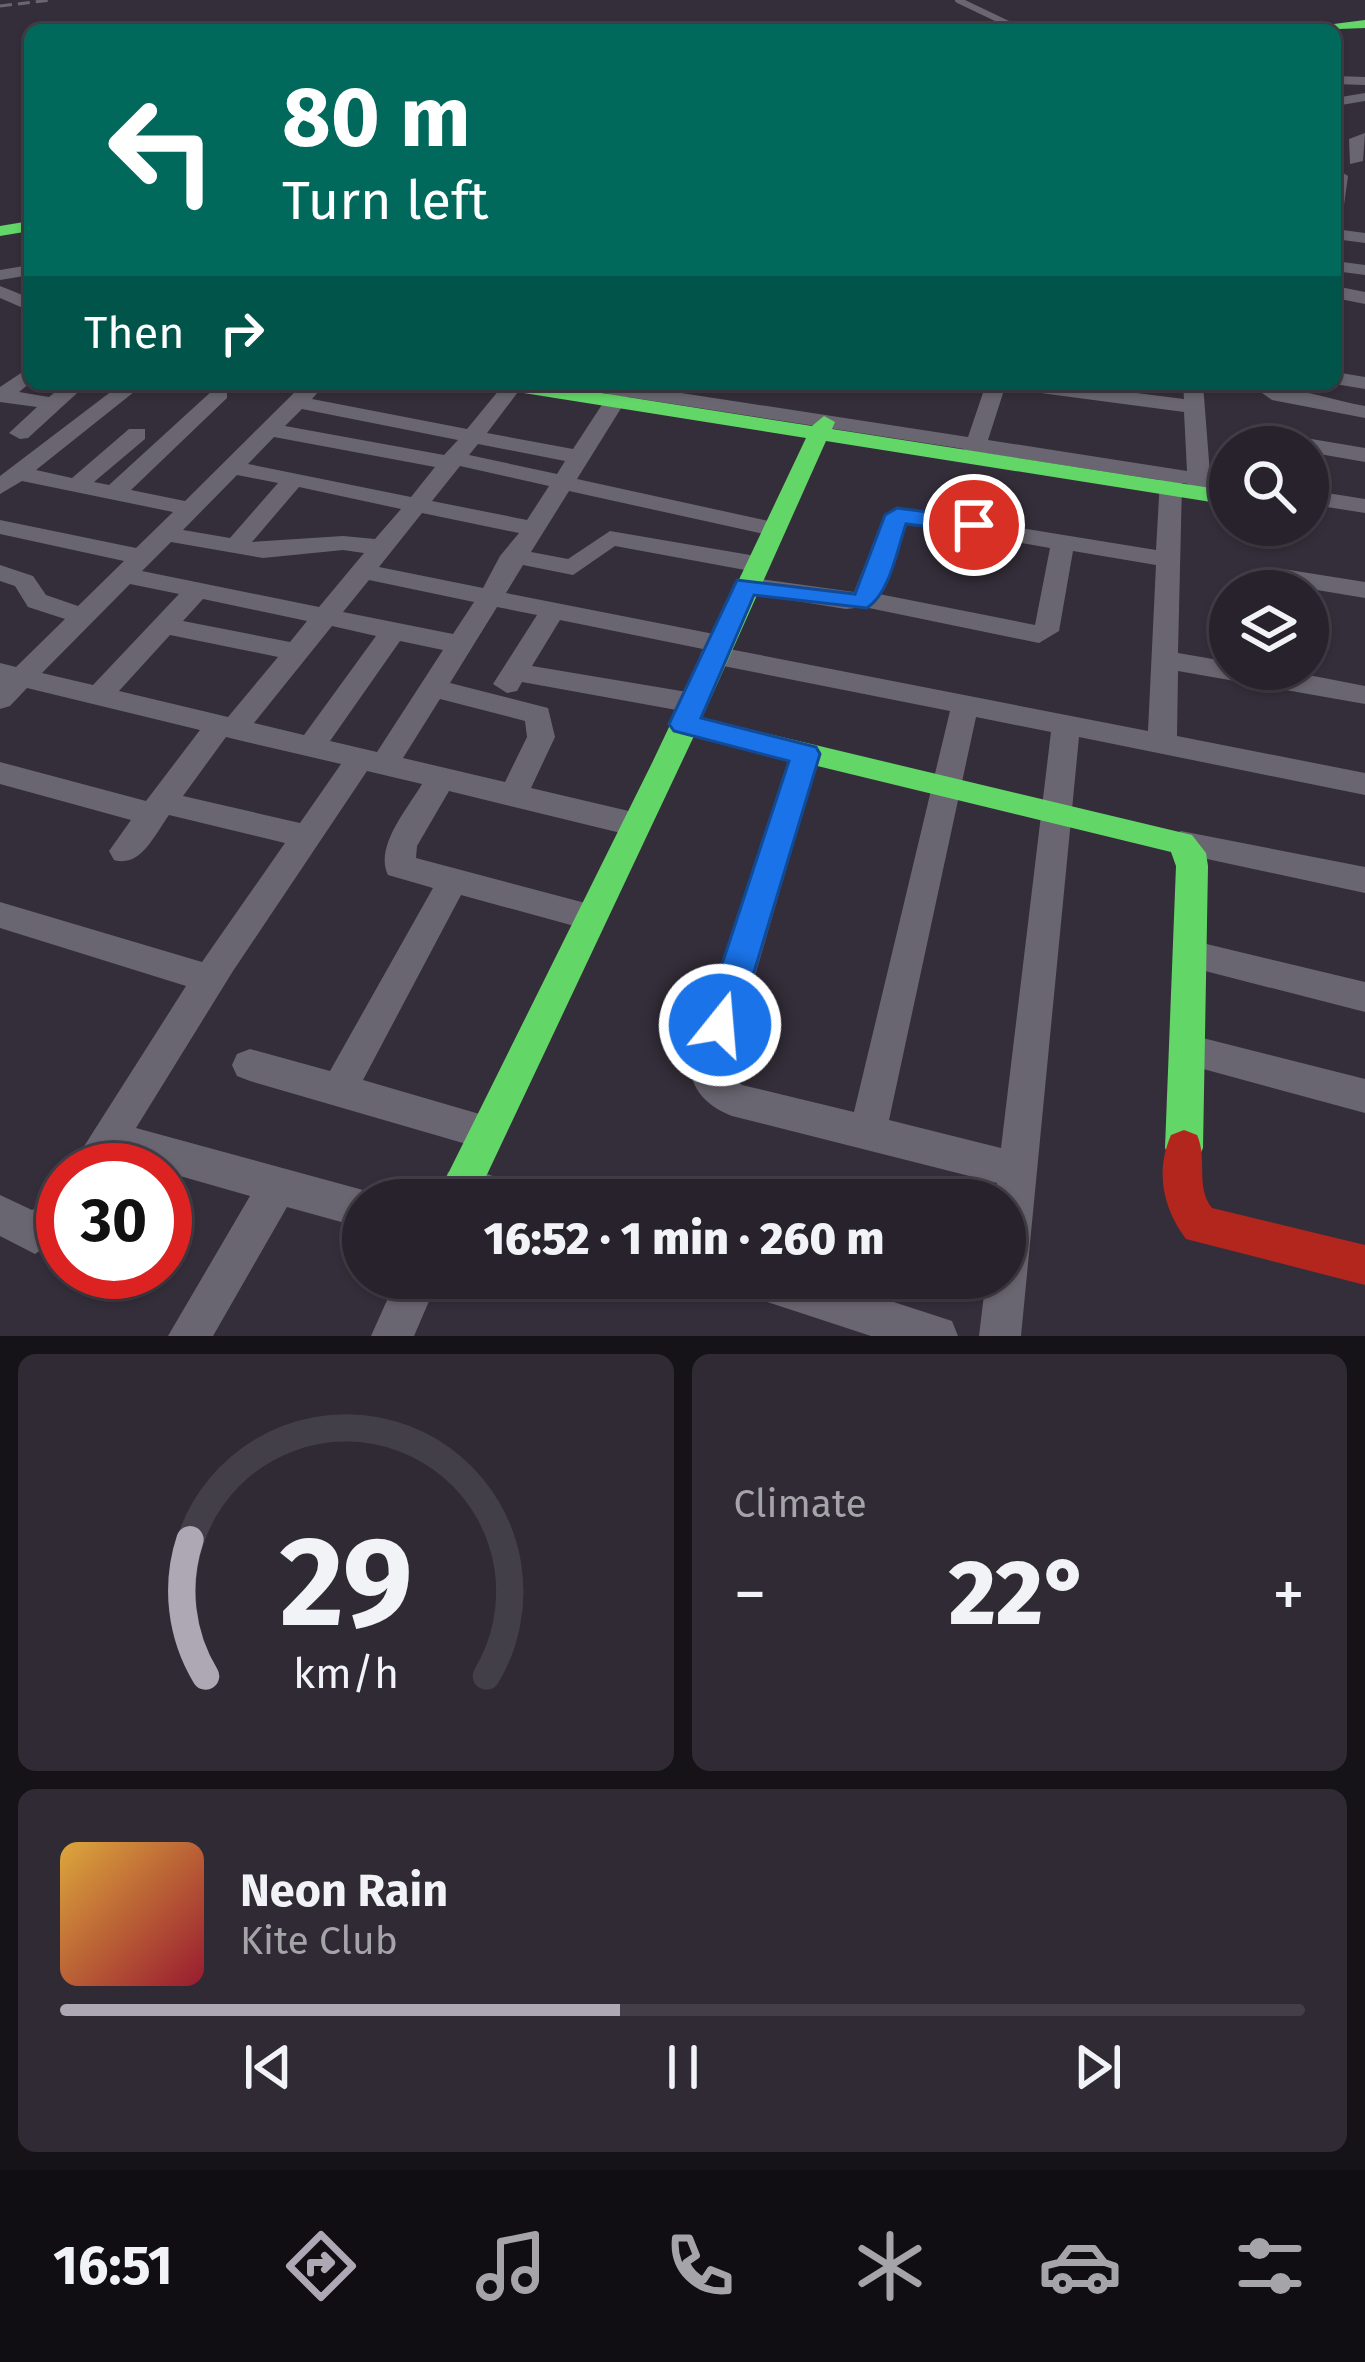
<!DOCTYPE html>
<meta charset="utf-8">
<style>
body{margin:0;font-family:"Fira Sans",sans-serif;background:#2f2a34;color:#f1f3f6;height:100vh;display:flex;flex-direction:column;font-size:45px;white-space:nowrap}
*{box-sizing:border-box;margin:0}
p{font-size:39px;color:#a4a4a9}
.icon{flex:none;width:66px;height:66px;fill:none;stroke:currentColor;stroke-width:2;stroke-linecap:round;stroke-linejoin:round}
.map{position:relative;height:1336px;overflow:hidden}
.panel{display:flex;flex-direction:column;gap:18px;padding:18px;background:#151318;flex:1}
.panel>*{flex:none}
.guide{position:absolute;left:24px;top:24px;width:1317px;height:366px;border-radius:18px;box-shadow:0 3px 9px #0004,0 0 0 3px #433f48;background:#00695c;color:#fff;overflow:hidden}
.controls{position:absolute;left:1209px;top:426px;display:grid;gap:24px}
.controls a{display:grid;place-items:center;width:120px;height:120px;border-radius:50%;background:#27222c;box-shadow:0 3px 9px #0004,0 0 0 3px #433f48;font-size:60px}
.speed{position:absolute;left:36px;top:1143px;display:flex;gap:24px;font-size:60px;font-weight:700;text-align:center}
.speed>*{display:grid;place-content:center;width:156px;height:156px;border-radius:50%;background:#27222c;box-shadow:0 3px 9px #0004,0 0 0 3px #433f48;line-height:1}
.speed .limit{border:18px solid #d22;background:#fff;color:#111}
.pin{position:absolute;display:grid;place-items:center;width:102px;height:102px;color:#fff;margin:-51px;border:6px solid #fff;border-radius:50%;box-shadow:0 3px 12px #0007}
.me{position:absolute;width:132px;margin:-66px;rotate:17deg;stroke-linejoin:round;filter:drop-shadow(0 0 9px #0008)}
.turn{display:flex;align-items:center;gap:42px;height:252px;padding:0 60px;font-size:54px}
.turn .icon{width:156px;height:156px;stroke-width:2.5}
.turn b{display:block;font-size:84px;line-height:102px}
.then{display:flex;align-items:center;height:114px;padding:0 60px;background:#0003;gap:24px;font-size:45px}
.big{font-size:90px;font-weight:800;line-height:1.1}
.panel .widget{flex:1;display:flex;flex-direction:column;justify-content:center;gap:18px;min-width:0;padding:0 42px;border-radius:18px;background:#2f2a34}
.panel .dial{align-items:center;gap:0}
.dial svg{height:312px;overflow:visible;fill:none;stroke:#433f48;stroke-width:7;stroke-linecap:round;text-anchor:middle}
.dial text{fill:#f1f3f6;stroke:none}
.song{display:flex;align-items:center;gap:36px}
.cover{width:144px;height:144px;border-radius:18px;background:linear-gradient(135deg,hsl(40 70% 55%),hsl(350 70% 35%))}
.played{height:12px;border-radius:6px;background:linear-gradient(90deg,#aea8b5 45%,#433f48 45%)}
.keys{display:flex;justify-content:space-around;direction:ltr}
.heat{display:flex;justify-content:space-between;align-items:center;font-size:66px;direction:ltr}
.panel .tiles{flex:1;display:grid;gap:18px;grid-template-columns:1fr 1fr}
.widget:last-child{grid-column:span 2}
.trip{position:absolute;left:342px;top:1179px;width:684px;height:120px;border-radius:60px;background:#27222c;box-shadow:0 3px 9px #0004,0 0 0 3px #433f48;font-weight:800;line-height:120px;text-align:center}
.dock{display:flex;height:192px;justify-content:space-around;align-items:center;background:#100e12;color:#a4a4a9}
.dock .icon{width:84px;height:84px}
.dock .active{color:#aea8b5}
.dock b{font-size:54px;color:#f1f3f6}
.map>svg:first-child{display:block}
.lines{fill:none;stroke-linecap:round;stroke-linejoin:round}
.lane{stroke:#6a6671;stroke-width:6}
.street{fill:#6a6671;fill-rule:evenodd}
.fast{fill:#63d668;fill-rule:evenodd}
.jam{fill:#b3261e;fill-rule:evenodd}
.rail{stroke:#6a6570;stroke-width:3;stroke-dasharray:12 6;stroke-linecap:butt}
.route{fill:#1a73e8;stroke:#114b97;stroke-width:3}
</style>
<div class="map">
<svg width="1365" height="1336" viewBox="0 0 1365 1336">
<rect width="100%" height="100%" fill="#342e3a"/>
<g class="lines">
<path class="lane" d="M958,0L1021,30"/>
<g class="street">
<path d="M1335,76L1365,77V85L1335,84Z"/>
<path d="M1365,93V101L1335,106V98Z"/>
<path d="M1365,133L1363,161L1350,164L1349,139Z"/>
<path d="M1340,171L1348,176L1343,212L1335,217V173Z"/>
<path d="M1335,229L1365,233V243L1335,239Z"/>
<path d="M1335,261L1365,265V275L1335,271Z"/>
<path d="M30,265V275L0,280V270Z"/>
<path d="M0,286L30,298V311L0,298Z"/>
<path d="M1335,286L1365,292V304L1335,298Z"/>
<path d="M30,367V383L19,392L49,397L65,384H87L28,438L20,439L9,433L37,407L0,402V387Z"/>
<path d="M1335,372L1365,377V389L1335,384Z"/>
<path d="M121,384H144L36,470L72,478L129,429H145V439L94,482L109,485L213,390H227V398L131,490L185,501L303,384H325L312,399L467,429L504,384H524L487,433L573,449L609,394L575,388L572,384H623L968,437L986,384H1006L988,440L1187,471L1184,412L1018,390L1008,384H1065L1184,399L1183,384H1203L1210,474L1230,477V491L1211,488L1208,498H1192L1188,484L1182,483L1178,653L1230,662V669H1295L1293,672L1365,686V704L1178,671L1177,736L1365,773V795L1079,737L1021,1336H979L986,1278H1005V1200H995L997,1183L732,1116C709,1107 691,1091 690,1065L792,754L796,747H816L820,754L727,1071L742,1085L854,1112L950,711L713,664L704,661L700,655L703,649L560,620L532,666L693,693L707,703L693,713L522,682L517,691L507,693L493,684L537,615L497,607L450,683L548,708L555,737L531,788L633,812L644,816L648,824L644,832L633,836L449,791L417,846L416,858L589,904L601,908L605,917L601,926L589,930L461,895L363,1080L500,1120L506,1132L500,1144L487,1150L250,1081L237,1076L232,1065L237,1054L250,1049L330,1071L433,888L388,875C374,847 408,808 422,784L367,771L233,971L136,1128L363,1190L379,1200H363V1228L287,1207L213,1336H168L250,1196L117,1158L110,1170H69L186,986L0,928V902L202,962L285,843L169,815C155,834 141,868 114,860L109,851L131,820L0,784V762L146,801L200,730L27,688L10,706L0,709V663L16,667L65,619L28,607L15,586L0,581V565L33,576L46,595L78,606L124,561L0,534V520L136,548L173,512L22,481L0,494V476ZM628,397L964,449L961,457L972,464L980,462L984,453L1160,480L1156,550L897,508L885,515L854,592L746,577L733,585L746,593L846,609L864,607L1039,643L1059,631L1073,551L1156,565L1148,731L729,649L732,644L728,638L719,635L506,593L523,565L573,575L615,546L756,572L768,564L756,556L610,531L568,559L531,552L569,491L773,536L785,529L773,522L577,479ZM302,409L458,440L444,455L285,426ZM274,437L435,467L411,497L248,464ZM478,444L565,461L557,474L469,455ZM460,466L549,486L527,520L432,501ZM237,475L278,483L230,538L183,530ZM299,487L401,509L375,539L343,536L252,542ZM422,513L519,533L500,556L483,588L379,567ZM906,523L1050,548L1035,625L879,594ZM171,542L263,558L343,550L364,553L319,607L142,571ZM369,580L474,602L453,634L343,612ZM130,584L179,594L93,685L42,673ZM203,599L307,621L290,642L183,621ZM332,626L376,636L304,735L254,723ZM170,635L278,657L228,717L119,691ZM400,641L443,650L377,752L330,741ZM440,699L525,721L527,737L505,782L403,758ZM976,717L1051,732L1001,1148L889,1120ZM226,737L234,739L341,764L300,823L183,796Z"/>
<path d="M1249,384C1286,384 1327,399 1365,406V418L1272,400Z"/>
<path d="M1258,430L1365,448V462L1308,452V447L1250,442V432Z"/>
<path d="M1308,490L1365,499V513L1308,504Z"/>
<path d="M1283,569L1365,582V598L1293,586L1292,591H1266L1274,572Z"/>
<path d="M1181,831L1365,867V893L1170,851L1165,843L1170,835Z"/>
<path d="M1190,940L1365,982V1012L1178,964L1173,954L1178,944Z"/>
<path d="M1187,1034L1365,1079V1113L1174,1061L1169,1050L1174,1039Z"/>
<path d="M462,1166L524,1186L530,1200L448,1198L443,1185L448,1172Z"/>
<path d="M63,1190V1235L35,1254L0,1236V1195L32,1210Z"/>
<path d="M397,1278H439L414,1336H371Z"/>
<path d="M734,1278H820L952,1321L958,1336H871L740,1293Z"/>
</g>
<g class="fast">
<path d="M1365,20V28L1312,30L1318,26Z"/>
<path d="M30,221V231L0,236V226Z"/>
<path d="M495,384H544L812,426L824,416L835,422L832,429L1230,491V505L826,441L702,718L1192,835L1206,853L1208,866L1203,1148L1197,1161L1184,1166L1171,1161L1165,1148L1176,866L1171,852L694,736L475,1200H435L652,763L806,438L505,390Z"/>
</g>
<path class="jam" d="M1184,1130L1197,1135C1208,1159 1195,1187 1212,1208L1365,1245V1285L1186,1239C1163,1209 1155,1172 1171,1135Z"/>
<path class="rail" d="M0,6L51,0"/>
</g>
<path class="route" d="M897,508L974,518L986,525L974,532L906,524C897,550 890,593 867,608L754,595L701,718L816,747L820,754L738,1025L732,1036L720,1041L707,1036L702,1025L789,761L674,731L669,724L737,580L855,594L885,515Z"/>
</svg>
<div class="controls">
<a><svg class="icon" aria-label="search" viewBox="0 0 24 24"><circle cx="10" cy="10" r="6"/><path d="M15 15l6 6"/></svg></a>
<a><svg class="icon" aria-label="layers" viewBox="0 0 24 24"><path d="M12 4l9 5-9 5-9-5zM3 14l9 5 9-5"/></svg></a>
</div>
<div class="speed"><div class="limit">30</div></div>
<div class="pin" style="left:974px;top:525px;background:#d93025"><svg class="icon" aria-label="arrive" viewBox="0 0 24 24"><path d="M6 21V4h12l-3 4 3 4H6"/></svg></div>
<svg class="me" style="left:720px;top:1025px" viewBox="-20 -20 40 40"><circle r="17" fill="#1a73e8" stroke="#fff" stroke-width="3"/><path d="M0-11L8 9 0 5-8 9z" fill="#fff"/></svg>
<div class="trip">16:52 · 1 min · 260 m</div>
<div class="guide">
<div class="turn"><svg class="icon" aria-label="left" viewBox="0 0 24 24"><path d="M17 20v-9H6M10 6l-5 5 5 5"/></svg><div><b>80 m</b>Turn left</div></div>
<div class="then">Then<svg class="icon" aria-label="right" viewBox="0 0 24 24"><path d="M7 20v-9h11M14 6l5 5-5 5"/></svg></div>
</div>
</div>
<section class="panel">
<div class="tiles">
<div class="widget dial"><svg viewBox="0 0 100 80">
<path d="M14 69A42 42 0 1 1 86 69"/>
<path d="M14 69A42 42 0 0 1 10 34" stroke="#aea8b5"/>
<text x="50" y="56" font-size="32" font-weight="700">29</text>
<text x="50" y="72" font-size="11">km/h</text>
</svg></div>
<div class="widget"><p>Climate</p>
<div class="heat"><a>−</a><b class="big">22°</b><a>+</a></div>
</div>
<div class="widget">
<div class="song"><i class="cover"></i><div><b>Neon Rain</b><p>Kite Club</p></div></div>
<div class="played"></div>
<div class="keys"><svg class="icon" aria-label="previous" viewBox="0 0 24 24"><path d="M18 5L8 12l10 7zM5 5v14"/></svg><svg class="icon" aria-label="pause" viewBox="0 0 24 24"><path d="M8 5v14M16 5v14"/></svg><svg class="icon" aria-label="next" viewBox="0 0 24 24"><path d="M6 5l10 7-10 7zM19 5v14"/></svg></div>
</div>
</div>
</section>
<nav class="dock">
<b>16:51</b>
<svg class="icon active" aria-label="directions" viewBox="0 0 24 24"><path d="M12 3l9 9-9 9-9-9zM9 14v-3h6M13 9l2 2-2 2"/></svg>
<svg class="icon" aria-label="music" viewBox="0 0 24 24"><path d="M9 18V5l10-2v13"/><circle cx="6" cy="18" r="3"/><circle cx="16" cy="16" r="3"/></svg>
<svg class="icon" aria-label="phone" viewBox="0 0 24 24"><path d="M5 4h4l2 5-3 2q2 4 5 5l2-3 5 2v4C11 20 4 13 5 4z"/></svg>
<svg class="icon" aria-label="climate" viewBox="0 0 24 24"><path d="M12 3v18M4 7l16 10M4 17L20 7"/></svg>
<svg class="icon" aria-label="car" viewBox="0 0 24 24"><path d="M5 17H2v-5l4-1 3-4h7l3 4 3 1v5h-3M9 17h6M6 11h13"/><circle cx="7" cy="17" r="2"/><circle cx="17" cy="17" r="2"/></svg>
<svg class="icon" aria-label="filters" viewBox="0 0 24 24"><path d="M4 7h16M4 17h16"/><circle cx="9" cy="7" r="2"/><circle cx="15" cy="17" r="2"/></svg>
</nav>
